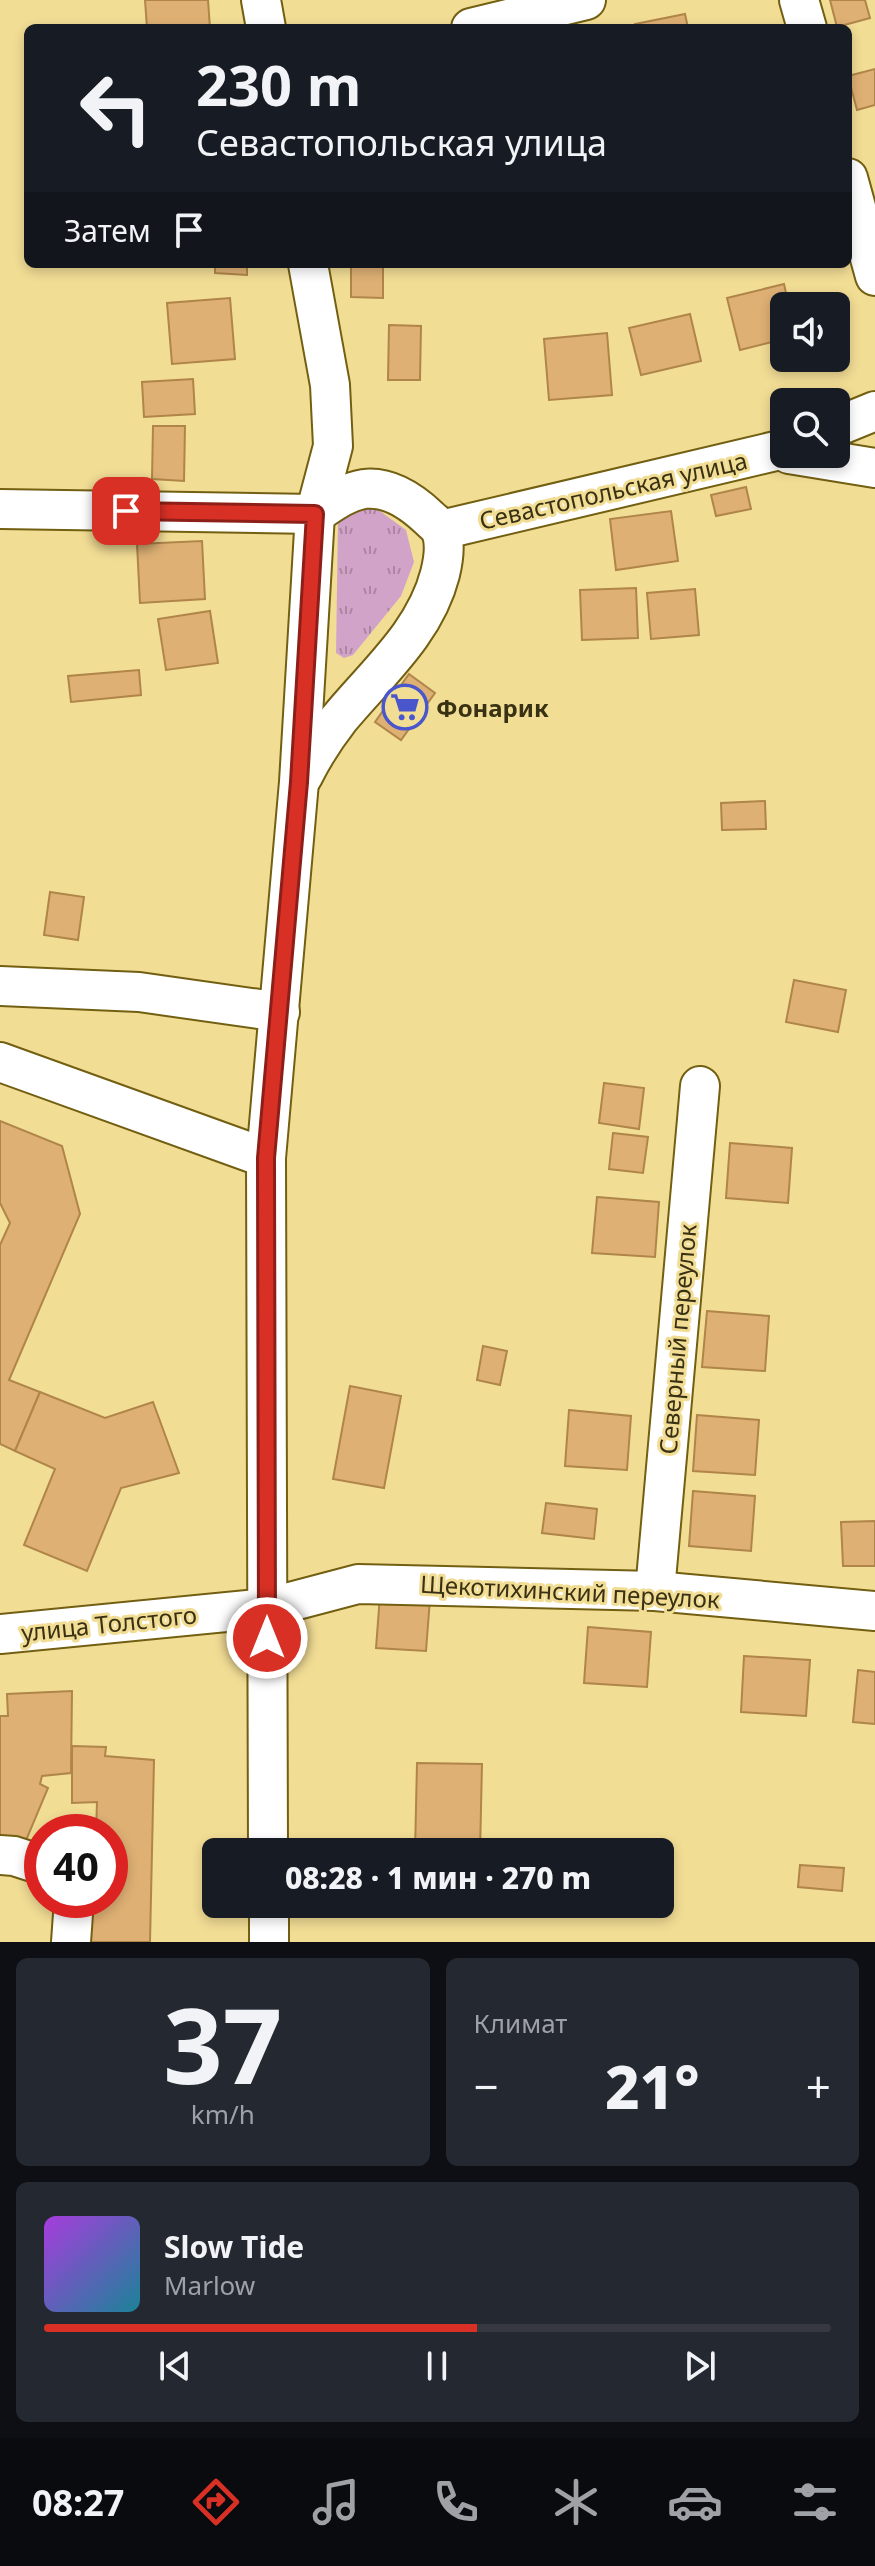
<!DOCTYPE html>
<html lang="ru">
<meta charset="utf-8">
<style>
body{margin:0;font-family:"Noto Sans",sans-serif;background:#242831;color:#f1f3f6;height:100vh;display:flex;flex-direction:column;font-size:30px;white-space:nowrap}
*{box-sizing:border-box;margin:0}
p{font-size:26px;color:#9ea1a6}
.icon{flex:none;width:44px;height:44px;fill:none;stroke:currentColor;stroke-width:2;stroke-linecap:round;stroke-linejoin:round}
.map{position:relative;height:1942px;overflow:hidden}
.drawer{display:flex;flex-direction:column;gap:16px;padding:16px;background:#0d0f14;flex:1}
.drawer>*{flex:none}
.guide{position:absolute;left:24px;top:24px;width:828px;height:244px;border-radius:12px;box-shadow:0 4px 12px #0003;background:#171b24;color:#f1f3f6;overflow:hidden}
.fabs{position:absolute;left:770px;top:292px;display:grid;gap:16px}
.fabs a{display:grid;place-items:center;width:80px;height:80px;border-radius:12px;background:#171b24;box-shadow:0 4px 12px #0003;font-size:40px}
.speed{position:absolute;left:24px;top:1814px;display:flex;gap:16px;font-size:40px;font-weight:700;text-align:center}
.speed>*{display:grid;place-content:center;width:104px;height:104px;border-radius:50%;background:#171b24;box-shadow:0 4px 12px #0003;line-height:1}
.speed .limit{border:12px solid #d22;background:#fff;color:#111}
.pin{position:absolute;display:grid;place-items:center;width:68px;height:68px;color:#fff;margin:-34px;border-radius:16px;box-shadow:0 4px 12px #0006}
.me{position:absolute;width:88px;margin:-44px;rotate:0deg;stroke-linejoin:round;filter:drop-shadow(0 0 6px #0008)}
.turn{display:flex;align-items:center;gap:28px;height:168px;padding:0 40px;font-size:36px}
.turn .icon{width:104px;height:104px;stroke-width:2.5}
.turn b{display:block;font-size:56px;line-height:68px}
.then{display:flex;align-items:center;height:76px;padding:0 40px;background:#0003;gap:16px;font-size:30px}
.big{font-size:60px;font-weight:800;line-height:1.1}
.drawer .widget{flex:1;display:flex;flex-direction:column;justify-content:center;gap:12px;min-width:0;padding:0 28px;border-radius:12px;background:#242831}
.drawer .dial{align-items:center;gap:0}
.dial b{font-size:104px;line-height:1}
.song{display:flex;align-items:center;gap:24px}
.cover{width:96px;height:96px;border-radius:12px;background:linear-gradient(135deg,hsl(280 70% 55%),hsl(190 70% 35%))}
.played{height:8px;border-radius:4px;background:linear-gradient(90deg,#d93025 55%,#363941 55%)}
.keys{display:flex;justify-content:space-around;direction:ltr}
.heat{display:flex;justify-content:space-between;align-items:center;font-size:44px;direction:ltr}
.drawer .tiles{flex:1;display:grid;gap:16px;grid-template-columns:1fr 1fr}
.widget:last-child{grid-column:span 2}
.trip{position:absolute;left:202px;top:1838px;width:472px;height:80px;border-radius:12px;background:#171b24;box-shadow:0 4px 12px #0003;font-weight:800;line-height:80px;text-align:center}
.dock{display:flex;height:128px;justify-content:space-around;align-items:center;background:#090b0e;color:#9ea1a6}
.dock .icon{width:56px;height:56px}
.dock .active{color:#d93025}
.dock b{font-size:36px;color:#f1f3f6}
.map>svg:first-child{display:block}
.grass{fill:url(#grass-tufts)}
.building{fill:#deb074;stroke:#b08549;stroke-width:2}
.lines{fill:none;stroke-linecap:round;stroke-linejoin:round}
.minor-casing{stroke:#725f11;stroke-width:42}
.minor{stroke:#fff;stroke-width:38}
.route-casing{stroke:#8d1f18;stroke-width:20}
.route{stroke:#d93025;stroke-width:14}
.labels{text-anchor:middle;dominant-baseline:central;stroke-width:6;stroke-linejoin:round;paint-order:stroke}
.street-label{font-size:24px;fill:#393113;stroke:#f2dd95}
.poi-label{font-size:24px;font-weight:bold;fill:#393113;stroke:#f2dd95;text-anchor:start}
</style>
<div class="map">
<svg width="875" height="1942" viewBox="0 0 875 1942">
<defs>
<pattern id="grass-tufts" width="24" height="20" patternUnits="userSpaceOnUse" patternTransform="scale(2)"><rect width="24" height="20" fill="#d2a3c9"/><path d="M3 7l-1-3M5 7V3M7 7l1-3M15 17l-1-3M17 17v-4M19 17l1-3" fill="none" stroke="#ab85a2"/></pattern>
</defs>
<rect width="100%" height="100%" fill="#f2dd95"/>
<path class="grass" d="M353,507L377,509L406,530L414,562L401,596L353,655L344,658L336,653L338,520Z"/>
<g class="building">
<path d="M145,0H208L210,28H147Z"/>
<path d="M830,0H865L870,18L837,27Z"/>
<path d="M685,14L688,28H636L635,24Z"/>
<path d="M875,69V105L857,110L848,76Z"/>
<path d="M215,264H247V275L215,273Z"/>
<path d="M351,264H383V298L351,297Z"/>
<path d="M784,284L789,306H784V339L740,350L727,298Z"/>
<path d="M230,298L235,359L172,364L167,303Z"/>
<path d="M690,314L701,361L641,375L629,328Z"/>
<path d="M389,325L421,326L420,380H388Z"/>
<path d="M607,333L612,395L549,400L544,339Z"/>
<path d="M193,379L195,414L144,417L142,382Z"/>
<path d="M153,426H185L184,481L152,479Z"/>
<path d="M746,487L751,509L716,516L711,495Z"/>
<path d="M671,511L678,561L616,570L610,519Z"/>
<path d="M202,541L205,599L140,603L137,544Z"/>
<path d="M636,588L638,638L582,640L580,590Z"/>
<path d="M695,589L699,635L651,639L647,593Z"/>
<path d="M210,611L218,663L166,670L158,619Z"/>
<path d="M139,670L141,695L71,702L68,676Z"/>
<path d="M409,674L435,693L401,740L375,722Z"/>
<path d="M765,801L766,829L722,830L721,803Z"/>
<path d="M50,892L84,897L78,940L44,935Z"/>
<path d="M794,980L846,990L838,1032L786,1022Z"/>
<path d="M604,1083L644,1088L639,1129L599,1123Z"/>
<path d="M0,1121L62,1146L80,1214L9,1380L40,1392L15,1451L0,1444V1245L10,1223L0,1203Z"/>
<path d="M613,1133L648,1137L643,1173L609,1169Z"/>
<path d="M730,1143L792,1148L788,1203L726,1198Z"/>
<path d="M597,1197L659,1202L655,1257L592,1253Z"/>
<path d="M707,1311L769,1316L765,1371L702,1367Z"/>
<path d="M483,1346L507,1351L500,1385L477,1380Z"/>
<path d="M350,1386L401,1396L384,1488L333,1479Z"/>
<path d="M40,1392L105,1418L153,1402L179,1473L121,1488L87,1571L24,1545L55,1469L15,1451Z"/>
<path d="M569,1410L631,1416L627,1470L565,1466Z"/>
<path d="M697,1415L759,1420L755,1475L693,1471Z"/>
<path d="M693,1491L755,1496L751,1551L689,1546Z"/>
<path d="M546,1503L597,1509L594,1539L542,1533Z"/>
<path d="M875,1521V1566H843L841,1522Z"/>
<path d="M380,1595L430,1599L426,1651L376,1648Z"/>
<path d="M588,1627L651,1632L647,1687L584,1683Z"/>
<path d="M744,1656L810,1660L806,1716L741,1712Z"/>
<path d="M858,1670L875,1672V1724L853,1722Z"/>
<path d="M72,1691L71,1773L42,1776L40,1784L48,1788L22,1850L0,1840V1716H8L7,1694Z"/>
<path d="M72,1746L106,1747L105,1756L154,1760L150,1942H90L92,1900H110V1832H96L97,1802L72,1803Z"/>
<path d="M417,1763L482,1764L480,1852H415Z"/>
<path d="M800,1865L844,1868L842,1891L798,1887Z"/>
<path d="M414,1904H479V1916L414,1915Z"/>
</g>
<g class="lines">
<g class="minor-casing">
<g id="minor">
<path d="M261,0L266,28"/>
<path d="M799,0L807,28"/>
<path d="M471,28L586,0"/>
<path d="M848,178L875,276"/>
<path d="M836,427L875,411"/>
<path d="M789,454L875,468"/>
<path d="M0,509L315,514"/>
<path d="M441,530L784,449"/>
<path d="M303,776C313,756 325,737 339,719C376,674 425,633 440,574C443,562 446,544 441,531C439,526 433,522 429,518C411,501 389,486 364,489C345,492 330,504 315,514"/>
<path d="M0,986L139,992L280,1012"/>
<path d="M0,1062L266,1158"/>
<path d="M655,1591L700,1086"/>
<path d="M0,1634L267,1608L358,1584L655,1591L875,1611"/>
<path d="M268,1852L266,1158L299,782L315,514L333,446L330,385L308,264"/>
<path d="M0,1855L14,1856L42,1865"/>
<path d="M269,1904V1942"/>
<path d="M71,1942L74,1900"/>
</g>
</g>
<use href="#minor" class="minor"/>
</g>
<g class="lines">
<g class="route-casing">
<path id="route" d="M126,511L315,514L299,782L266,1158L267,1638"/>
</g>
<use href="#route" class="route"/>
</g>
<defs>
<g id="supermarket-ring" transform="scale(2.3)"><circle r="9.5" fill="#f2dd95" stroke="#4a56cb" stroke-width="1.5"/><path d="M-6-5.5h2.5l.6 2H6L4.5 2H-2.5L-4.4-4H-6ZM-1.5 3.2a1.3 1.3 0 1 0 .1 0ZM3 3.2a1.3 1.3 0 1 0 .1 0Z" fill="#4a56cb"/></g>
</defs>
<g fill-rule="evenodd">
<use href="#supermarket-ring" x="405" y="707"/>
</g>
<g class="labels">
<g class="street-label">
<text transform="translate(613 490) rotate(-13)">Севастопольская улица</text>
<text transform="translate(677 1339) rotate(-85)">Северный переулок</text>
<text transform="translate(570 1591) rotate(3)">Щекотихинский переулок</text>
<text transform="translate(109 1623) rotate(-6)">улица Толстого</text>
</g>
<g class="poi-label">
<text x="436" y="707">Фонарик</text>
</g>
</g>
</svg>
<div class="fabs">
<a><svg class="icon" aria-label="sound" viewBox="0 0 24 24"><path d="M4 9h4l5-4v14l-5-4H4zM17 9q2 3 0 6"/></svg></a>
<a><svg class="icon" aria-label="search" viewBox="0 0 24 24"><circle cx="10" cy="10" r="6"/><path d="M15 15l6 6"/></svg></a>
</div>
<div class="speed"><div class="limit">40</div></div>
<div class="pin" style="left:126px;top:511px;background:#d93025"><svg class="icon" aria-label="arrive" viewBox="0 0 24 24"><path d="M6 21V4h12l-3 4 3 4H6"/></svg></div>
<svg class="me" style="left:267px;top:1638px" viewBox="-20 -20 40 40"><circle r="17" fill="#d93025" stroke="#fff" stroke-width="3"/><path d="M0-11L8 9 0 5-8 9z" fill="#fff"/></svg>
<div class="trip">08:28 · 1 мин · 270 m</div>
<div class="guide">
<div class="turn"><svg class="icon" aria-label="left" viewBox="0 0 24 24"><path d="M17 20v-9H6M10 6l-5 5 5 5"/></svg><div><b>230 m</b>Севастопольская улица</div></div>
<div class="then">Затем<svg class="icon" aria-label="arrive" viewBox="0 0 24 24"><path d="M6 21V4h12l-3 4 3 4H6"/></svg></div>
</div>
</div>
<section class="drawer">
<div class="tiles">
<div class="widget dial"><b>37</b><p>km/h</p></div>
<div class="widget"><p>Климат</p>
<div class="heat"><a>−</a><b class="big">21°</b><a>+</a></div>
</div>
<div class="widget">
<div class="song"><i class="cover"></i><div><b>Slow Tide</b><p>Marlow</p></div></div>
<div class="played"></div>
<div class="keys"><svg class="icon" aria-label="previous" viewBox="0 0 24 24"><path d="M18 5L8 12l10 7zM5 5v14"/></svg><svg class="icon" aria-label="pause" viewBox="0 0 24 24"><path d="M8 5v14M16 5v14"/></svg><svg class="icon" aria-label="next" viewBox="0 0 24 24"><path d="M6 5l10 7-10 7zM19 5v14"/></svg></div>
</div>
</div>
</section>
<nav class="dock">
<b>08:27</b>
<svg class="icon active" aria-label="directions" viewBox="0 0 24 24"><path d="M12 3l9 9-9 9-9-9zM9 14v-3h6M13 9l2 2-2 2"/></svg>
<svg class="icon" aria-label="music" viewBox="0 0 24 24"><path d="M9 18V5l10-2v13"/><circle cx="6" cy="18" r="3"/><circle cx="16" cy="16" r="3"/></svg>
<svg class="icon" aria-label="phone" viewBox="0 0 24 24"><path d="M5 4h4l2 5-3 2q2 4 5 5l2-3 5 2v4C11 20 4 13 5 4z"/></svg>
<svg class="icon" aria-label="climate" viewBox="0 0 24 24"><path d="M12 3v18M4 7l16 10M4 17L20 7"/></svg>
<svg class="icon" aria-label="car" viewBox="0 0 24 24"><path d="M5 17H2v-5l4-1 3-4h7l3 4 3 1v5h-3M9 17h6M6 11h13"/><circle cx="7" cy="17" r="2"/><circle cx="17" cy="17" r="2"/></svg>
<svg class="icon" aria-label="filters" viewBox="0 0 24 24"><path d="M4 7h16M4 17h16"/><circle cx="9" cy="7" r="2"/><circle cx="15" cy="17" r="2"/></svg>
</nav>
